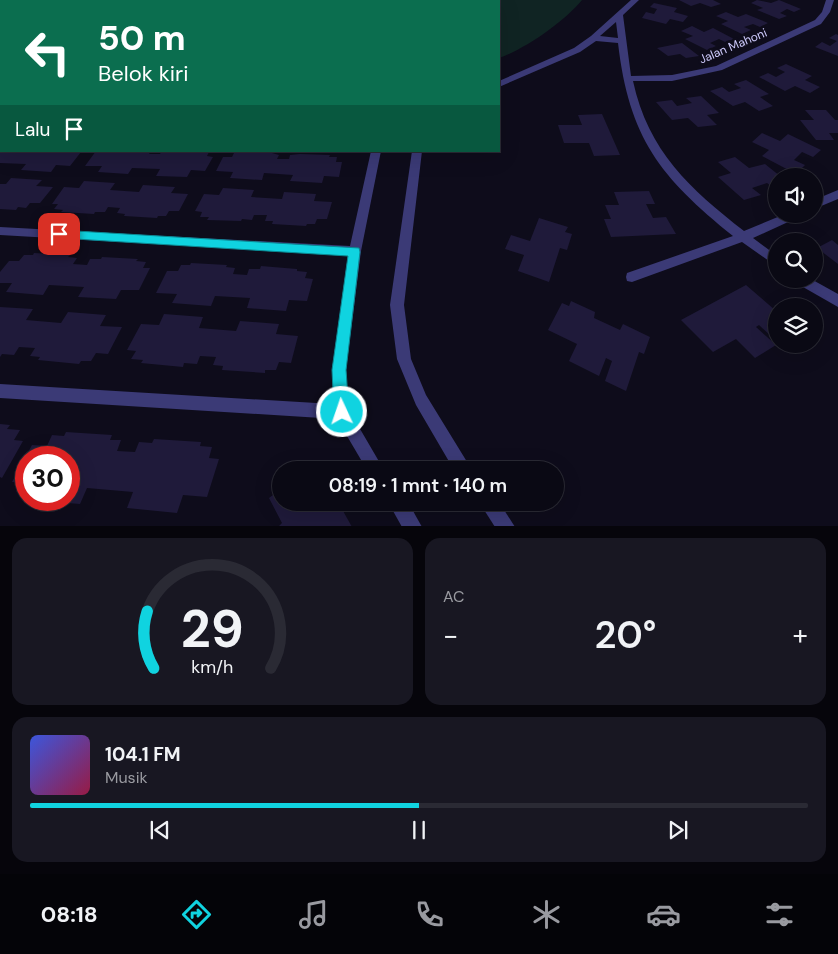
<!DOCTYPE html>
<html lang="id">
<meta charset="utf-8">
<style>
body{margin:0;font-family:"DM Sans",sans-serif;background:#181722;color:#f1f3f6;height:100vh;display:flex;flex-direction:column;font-size:19px;white-space:nowrap}
*{box-sizing:border-box;margin:0}
p{font-size:16px;color:#999aa0}
.icon{flex:none;width:28px;height:28px;fill:none;stroke:currentColor;stroke-width:2;stroke-linecap:round;stroke-linejoin:round}
.map{position:relative;height:526px;overflow:hidden}
.side{display:flex;flex-direction:column;gap:12px;padding:12px;background:#06050b;flex:1}
.side>*{flex:none}
.guide{position:absolute;left:0px;top:0px;width:500px;height:152px;box-shadow:0 5px 20px #0002,0 0 0 1px #2a2a34;background:#0b6e4f;color:#fff;overflow:hidden}
.buttons{position:absolute;left:768px;top:168px;display:grid;gap:10px}
.buttons a{display:grid;place-items:center;width:55px;height:55px;border-radius:50%;background:#0a0914;box-shadow:0 5px 20px #0002,0 0 0 1px #2a2a34;font-size:25px}
.speed{position:absolute;left:15px;top:446px;display:flex;gap:10px;font-size:25px;font-weight:700;text-align:center}
.speed>*{display:grid;place-content:center;width:65px;height:65px;border-radius:50%;background:#0a0914;box-shadow:0 5px 20px #0002,0 0 0 1px #2a2a34;line-height:1}
.speed .limit{border:8px solid #d22;background:#fff;color:#111}
.pin{position:absolute;display:grid;place-items:center;width:42px;height:42px;color:#fff;margin:-21px;border-radius:10px;box-shadow:0 2px 8px #0006}
.me{position:absolute;width:55px;margin:-28px;rotate:357deg;stroke-linejoin:round;filter:drop-shadow(0 0 4px #0008)}
.turn{display:flex;align-items:center;gap:18px;height:105px;padding:0 15px;font-size:22px}
.turn .icon{width:65px;height:65px;stroke-width:2.5}
.turn b{display:block;font-size:35px;line-height:42px}
.then{display:flex;align-items:center;height:48px;padding:0 15px;background:#0003;gap:10px;font-size:19px}
.big{font-size:38px;font-weight:600;line-height:1.1}
.side .widget{flex:1;display:flex;flex-direction:column;justify-content:center;gap:8px;min-width:0;padding:0 18px;border-radius:15px;background:#181722}
.side .dial{align-items:center;gap:0}
.dial svg{height:130px;overflow:visible;fill:none;stroke:#2a2a34;stroke-width:7;stroke-linecap:round;text-anchor:middle}
.dial text{fill:#f1f3f6;stroke:none}
.song{display:flex;align-items:center;gap:15px}
.cover{width:60px;height:60px;border-radius:8px;background:linear-gradient(135deg,hsl(230 70% 55%),hsl(340 70% 35%))}
.played{height:5px;border-radius:2px;background:linear-gradient(90deg,#10d3e0 50%,#2a2a34 50%)}
.keys{display:flex;justify-content:space-around;direction:ltr}
.heat{display:flex;justify-content:space-between;align-items:center;font-size:28px;direction:ltr}
.side .tiles{flex:1;display:grid;gap:12px;grid-template-columns:1fr 1fr}
.widget:last-child{grid-column:span 2}
.trip{position:absolute;left:272px;top:461px;width:292px;height:50px;border-radius:25px;background:#0a0914;box-shadow:0 5px 20px #0002,0 0 0 1px #2a2a34;font-weight:600;line-height:50px;text-align:center}
.menu{display:flex;height:80px;justify-content:space-around;align-items:center;background:#040408;color:#999aa0}
.menu .icon{width:35px;height:35px}
.menu .active{color:#10d3e0}
.menu b{font-size:22px;color:#f1f3f6}
.map>svg:first-child{display:block}
.green{fill:#102423}
.building{fill:#1f1a3a}
.lines{fill:none;stroke-linecap:round;stroke-linejoin:round}
.minor{fill:#3b3a76;fill-rule:evenodd}
.route{fill:#10d3e0;stroke:#0a8992}
.labels{text-anchor:middle;dominant-baseline:central;stroke-width:5;stroke-linejoin:round;paint-order:stroke}
.far-street-label{font-size:12px;fill:#cdc9fb;stroke:#0e0c1b}
</style>
<div class="map">
<svg width="838" height="527" viewBox="0 0 838 527">
<rect width="100%" height="100%" fill="#0e0c1b"/>
<path class="green" d="M0,0H582C564,22 525,49 499,58V1H1V70Z"/>
<g class="building">
<path d="M679,0H713L721,4L711,7L700,3L691,6Z"/>
<path d="M757,0L771,3L779,0L801,9L794,12L787,9L780,13L787,16L779,19L757,10L763,8L751,3Z"/>
<path d="M654,3L677,8L674,12L688,16L683,22L670,19L666,24L642,18L646,12L654,14L657,9L650,7Z"/>
<path d="M726,12L738,17L746,14L768,23L760,27L753,24L744,27L751,30L742,34L721,24L728,21L716,16Z"/>
<path d="M692,26L704,32L713,28L734,39L725,42L719,39L710,43L716,46L707,50L685,39L693,36L681,31Z"/>
<path d="M836,34L838,35V56L815,47L822,42L830,46L837,41L829,38Z"/>
<path d="M682,43L699,56L686,58L680,54L668,56L657,48Z"/>
<path d="M786,64L812,76L805,80L820,87L810,93L795,86L785,91L759,77L768,73L776,77L785,72L777,68Z"/>
<path d="M746,80L769,94L760,97L773,106L759,111L745,102L733,106L710,91L722,87L729,92L741,88L734,84Z"/>
<path d="M701,96L719,113L707,115L717,125L698,127L688,118L672,120L656,102L672,100L677,106L692,103L686,98Z"/>
<path d="M805,110H826L835,120H838V133H829L834,140H816L800,120H814Z"/>
<path d="M602,114L620,155L594,156L589,143H564L558,125H582L578,115Z"/>
<path d="M762,133L780,141L788,134L821,150L813,157L802,152L794,160L805,165L796,174L762,156L769,150L752,142Z"/>
<path d="M0,151H76L81,152L70,166L56,165L51,172L21,170L26,164L0,163Z"/>
<path d="M96,151H151L149,154H160L162,151H201L209,152L207,156L213,157L205,171L191,170L187,177L156,176L160,169L132,168L128,174L98,172L102,166H85Z"/>
<path d="M243,151L272,153L279,155L277,159H289L290,155L300,154L330,155L329,157H337L336,162H342L339,177L324,176L322,183L290,181L293,175L264,173L262,180L230,178L233,172L216,171L223,157H232L234,153Z"/>
<path d="M735,157L749,168L765,164L780,176H776V190L767,183L752,188L761,195L744,200L718,177L731,173L718,162Z"/>
<path d="M11,178L42,180L36,186L53,187L40,203H30L26,208L18,207L16,210L0,209V184H6Z"/>
<path d="M84,181L115,183L110,190L139,192L143,185L175,187L171,193L188,194L179,211H169L166,216H158L157,218L124,216L125,214L117,213L120,208L108,207L105,212H95L94,214L61,212L63,210L54,209L58,204H52L64,187L79,188Z"/>
<path d="M223,188L254,190L251,197L282,199L284,192L316,194L314,201L332,202L327,219H317L315,224H307L306,226L272,224L273,221H265L267,215H254L252,220L242,219L241,221L207,220L209,217H200L202,212L195,211L204,194L219,195Z"/>
<path d="M649,191L655,204H646L653,218L666,217L676,234L611,237L604,219H611L605,205H619L614,192Z"/>
<path d="M539,218L568,227L565,232L572,234L567,250L560,248L549,282L518,271L524,255L505,249L511,235L530,241Z"/>
<path d="M832,240L838,245V264L817,248Z"/>
<path d="M34,253L70,255L68,257L77,258L73,264L87,265L90,259H101L102,257L138,259L136,261L146,262L143,268H150L139,290H121L116,299L78,297L84,287L49,285L43,295L6,292L12,283H0V272L9,261H19L24,255H33Z"/>
<path d="M191,263L227,265L226,267L235,268L233,274L247,275L249,269H260L261,266L297,269V271L307,272L305,278L313,279L307,301L289,300L286,311L247,308L250,298L215,296L211,306L172,303L177,294L156,293L167,271H178L181,265H190Z"/>
<path d="M746,285L776,311L774,316L776,336L773,338L759,325L756,327L776,345L755,358L736,339L713,352L681,320Z"/>
<path d="M571,301L595,312L594,318L620,330L623,324L650,337L644,354L639,352L626,391L605,381L612,361L606,358L599,376L569,361L577,344L548,330L562,303L569,306Z"/>
<path d="M0,307L33,309L26,320L61,323L68,312L106,315L100,326L122,327L108,354L96,353L91,361H81L79,364L38,360L40,357L30,356L35,348L19,347L14,355L2,354L0,357Z"/>
<path d="M164,314L203,317L199,328L236,331L240,321L279,324L276,334L298,336L291,363L279,362L276,370H265V373L222,370L223,366L213,365L216,357L200,356L197,364L184,363L183,367L141,363L143,360L131,359L136,351L127,350L141,324L159,325Z"/>
<path d="M0,424L10,425L7,429L20,430L14,440L23,441L2,478L0,477Z"/>
<path d="M66,432L112,435L110,440H121L117,451L135,452L139,442L152,443L154,439L201,442L200,446L212,447L209,458L219,459L207,497L183,495L177,513L127,508L133,492L87,488L80,504L42,501L69,500V458H26V483L12,482L32,445L47,446L52,435L64,436Z"/>
<path d="M281,489V502H338L352,527H278L282,523L269,498Z"/>
</g>
<g class="lines">
<g class="minor">
<path d="M631,0H639L623,15L631,76L672,75L716,66L815,20L822,12L826,0H834L830,12L821,24L722,70L672,81H633C648,151 690,189 744,231L785,214H801L799,217L753,238L776,255V266L742,242L632,282L627,281L626,277L627,273L733,236C660,177 629,138 618,43L596,41L580,52L499,87V81L574,48L591,36ZM616,22L618,38L600,36Z"/>
<rect x="0" y="123" width="1" height="6"/>
<path d="M371,151H381L361,251L346,370L349,410L384,470H367L337,419L0,398V384L333,404L332,370L348,255L0,235V227L350,246Z"/>
<path d="M412,151H422L404,305L411,359L426,395L472,470H454L416,405L397,359L390,305Z"/>
<path d="M838,190V199L814,209V200Z"/>
<path d="M795,279H811L838,294V307L796,283Z"/>
<path d="M388,502H408L422,527H402Z"/>
<path d="M479,502H499L515,527H495Z"/>
</g>
</g>
<path class="route" d="M59,230L359,248L360,252L346,370L349,412L347,416L342,419L336,416L334,412L332,370L348,256L59,238L54,234Z"/>
<g class="labels">
<g class="far-street-label">
<text transform="translate(733 46) rotate(-23)">Jalan Mahoni</text>
</g>
</g>
</svg>
<div class="buttons">
<a><svg class="icon" aria-label="sound" viewBox="0 0 24 24"><path d="M4 9h4l5-4v14l-5-4H4zM17 9q2 3 0 6"/></svg></a>
<a><svg class="icon" aria-label="search" viewBox="0 0 24 24"><circle cx="10" cy="10" r="6"/><path d="M15 15l6 6"/></svg></a>
<a><svg class="icon" aria-label="layers" viewBox="0 0 24 24"><path d="M12 4l9 5-9 5-9-5zM3 14l9 5 9-5"/></svg></a>
</div>
<div class="speed"><div class="limit">30</div></div>
<div class="pin" style="left:59px;top:234px;background:#d93025"><svg class="icon" aria-label="arrive" viewBox="0 0 24 24"><path d="M6 21V4h12l-3 4 3 4H6"/></svg></div>
<svg class="me" style="left:342px;top:412px" viewBox="-20 -20 40 40"><circle r="17" fill="#10d3e0" stroke="#fff" stroke-width="3"/><path d="M0-11L8 9 0 5-8 9z" fill="#fff"/></svg>
<div class="trip">08:19 · 1 mnt · 140 m</div>
<div class="guide">
<div class="turn"><svg class="icon" aria-label="left" viewBox="0 0 24 24"><path d="M17 20v-9H6M10 6l-5 5 5 5"/></svg><div><b>50 m</b>Belok kiri</div></div>
<div class="then">Lalu<svg class="icon" aria-label="arrive" viewBox="0 0 24 24"><path d="M6 21V4h12l-3 4 3 4H6"/></svg></div>
</div>
</div>
<section class="side">
<div class="tiles">
<div class="widget dial"><svg viewBox="0 0 100 80">
<path d="M14 69A42 42 0 1 1 86 69"/>
<path d="M14 69A42 42 0 0 1 10 34" stroke="#10d3e0"/>
<text x="50" y="56" font-size="32" font-weight="700">29</text>
<text x="50" y="72" font-size="11">km/h</text>
</svg></div>
<div class="widget"><p>AC</p>
<div class="heat"><a>−</a><b class="big">20°</b><a>+</a></div>
</div>
<div class="widget">
<div class="song"><i class="cover"></i><div><b>104.1 FM</b><p>Musik</p></div></div>
<div class="played"></div>
<div class="keys"><svg class="icon" aria-label="previous" viewBox="0 0 24 24"><path d="M18 5L8 12l10 7zM5 5v14"/></svg><svg class="icon" aria-label="pause" viewBox="0 0 24 24"><path d="M8 5v14M16 5v14"/></svg><svg class="icon" aria-label="next" viewBox="0 0 24 24"><path d="M6 5l10 7-10 7zM19 5v14"/></svg></div>
</div>
</div>
</section>
<nav class="menu">
<b>08:18</b>
<svg class="icon active" aria-label="directions" viewBox="0 0 24 24"><path d="M12 3l9 9-9 9-9-9zM9 14v-3h6M13 9l2 2-2 2"/></svg>
<svg class="icon" aria-label="music" viewBox="0 0 24 24"><path d="M9 18V5l10-2v13"/><circle cx="6" cy="18" r="3"/><circle cx="16" cy="16" r="3"/></svg>
<svg class="icon" aria-label="phone" viewBox="0 0 24 24"><path d="M5 4h4l2 5-3 2q2 4 5 5l2-3 5 2v4C11 20 4 13 5 4z"/></svg>
<svg class="icon" aria-label="climate" viewBox="0 0 24 24"><path d="M12 3v18M4 7l16 10M4 17L20 7"/></svg>
<svg class="icon" aria-label="car" viewBox="0 0 24 24"><path d="M5 17H2v-5l4-1 3-4h7l3 4 3 1v5h-3M9 17h6M6 11h13"/><circle cx="7" cy="17" r="2"/><circle cx="17" cy="17" r="2"/></svg>
<svg class="icon" aria-label="filters" viewBox="0 0 24 24"><path d="M4 7h16M4 17h16"/><circle cx="9" cy="7" r="2"/><circle cx="15" cy="17" r="2"/></svg>
</nav>
